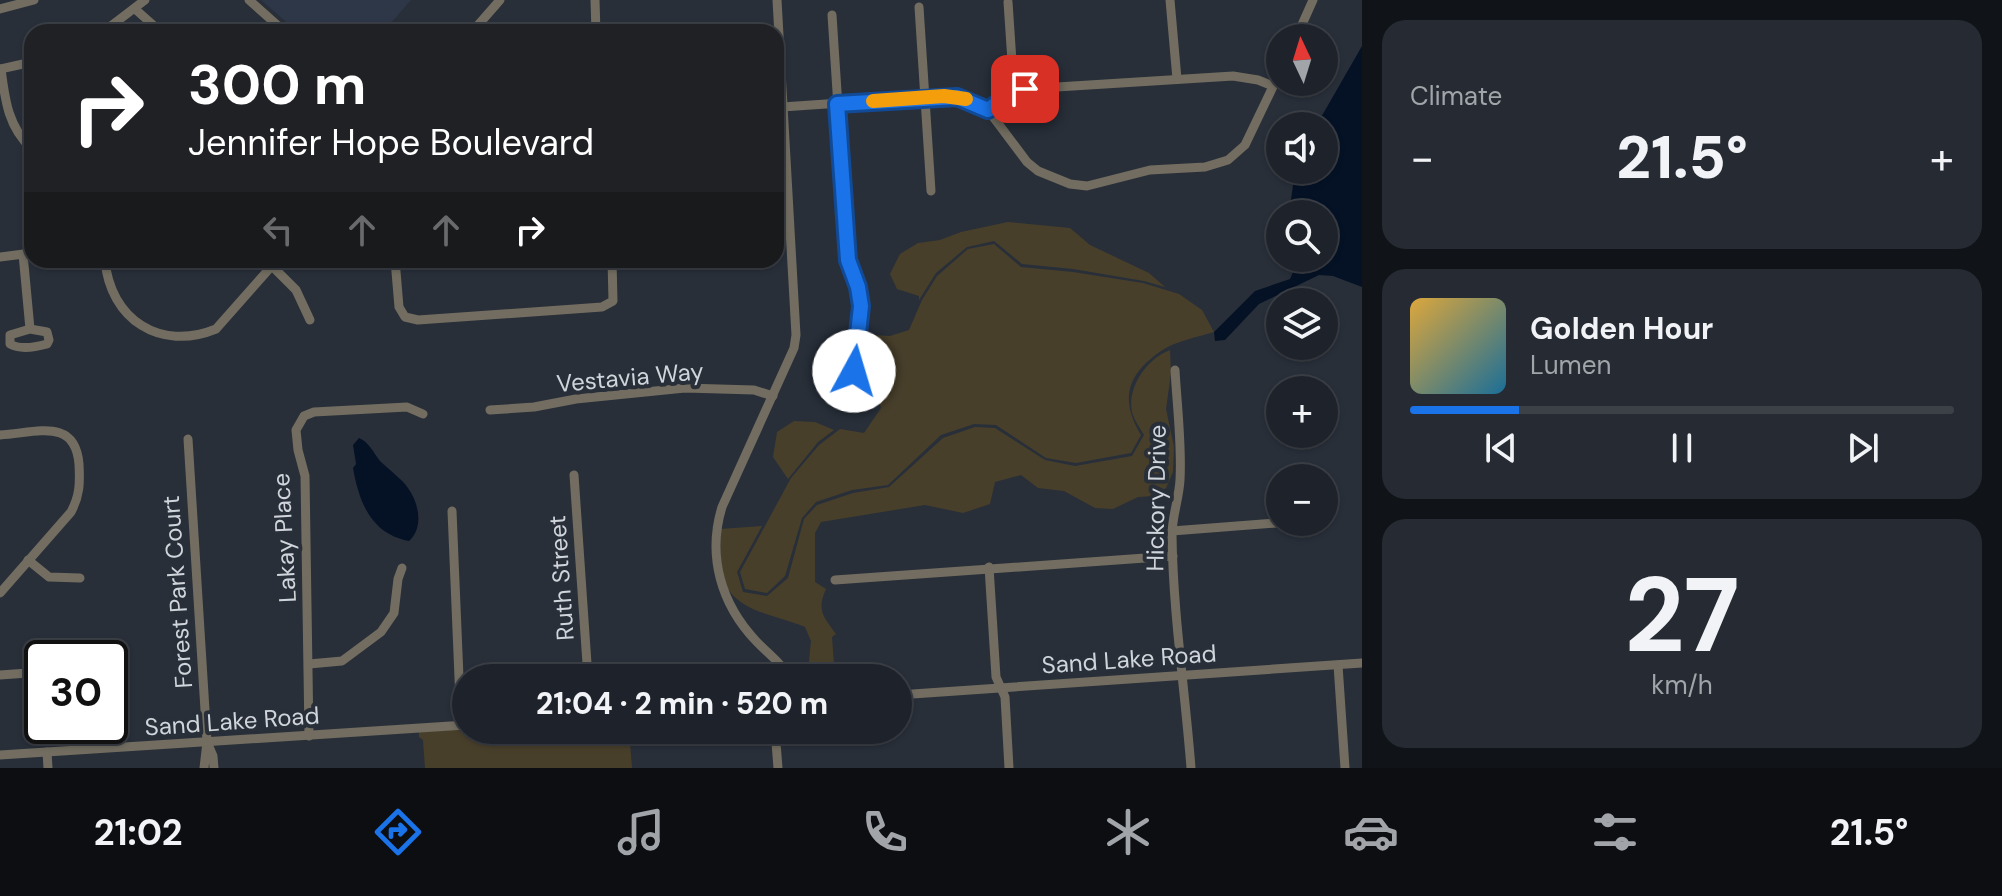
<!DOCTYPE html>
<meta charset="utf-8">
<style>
body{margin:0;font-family:"DM Sans",sans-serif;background:#262b33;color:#f1f3f6;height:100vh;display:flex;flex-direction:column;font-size:30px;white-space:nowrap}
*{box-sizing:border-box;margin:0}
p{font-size:26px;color:#a1a4a9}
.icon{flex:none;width:44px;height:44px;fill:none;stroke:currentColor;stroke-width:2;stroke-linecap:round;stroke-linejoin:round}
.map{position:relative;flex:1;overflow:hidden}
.details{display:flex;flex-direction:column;gap:20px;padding:20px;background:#101318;width:640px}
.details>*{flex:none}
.guide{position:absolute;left:24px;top:24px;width:760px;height:244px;border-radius:24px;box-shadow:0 2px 6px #0004,0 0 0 2px #3c4047;background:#202124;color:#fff;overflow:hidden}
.needle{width:52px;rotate:356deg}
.buttons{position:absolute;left:1266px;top:24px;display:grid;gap:16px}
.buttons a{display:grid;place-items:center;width:72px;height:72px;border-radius:50%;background:#1e232b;box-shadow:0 2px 6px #0004,0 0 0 2px #3c4047;font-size:40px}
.speed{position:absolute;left:24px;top:640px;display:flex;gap:16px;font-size:40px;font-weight:700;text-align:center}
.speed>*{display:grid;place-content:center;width:104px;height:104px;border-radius:50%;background:#1e232b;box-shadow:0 2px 6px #0004,0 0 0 2px #3c4047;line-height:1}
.speed .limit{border:4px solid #111;border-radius:12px;background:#fff;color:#111}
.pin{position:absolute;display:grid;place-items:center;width:68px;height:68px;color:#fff;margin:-34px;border-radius:16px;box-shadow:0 4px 12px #0006}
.me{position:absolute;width:88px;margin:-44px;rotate:6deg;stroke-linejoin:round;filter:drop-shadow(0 0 6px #0008)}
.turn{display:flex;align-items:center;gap:28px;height:168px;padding:0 32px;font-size:36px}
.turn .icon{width:104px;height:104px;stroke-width:2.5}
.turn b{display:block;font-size:56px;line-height:68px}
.lanes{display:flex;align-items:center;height:76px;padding:0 32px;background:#0003;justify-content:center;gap:40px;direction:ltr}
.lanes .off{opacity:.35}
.big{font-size:60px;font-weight:800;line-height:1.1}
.details .widget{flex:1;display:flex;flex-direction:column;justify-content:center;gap:12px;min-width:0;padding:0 28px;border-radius:24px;background:#262b33}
.details .dial{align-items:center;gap:0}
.dial b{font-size:104px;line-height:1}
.song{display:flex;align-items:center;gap:24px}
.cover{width:96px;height:96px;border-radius:12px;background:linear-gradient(135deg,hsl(40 70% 55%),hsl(200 70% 35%))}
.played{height:8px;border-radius:4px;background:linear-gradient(90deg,#1a73e8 20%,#3c4047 20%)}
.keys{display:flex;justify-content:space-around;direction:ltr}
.heat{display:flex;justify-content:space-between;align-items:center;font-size:44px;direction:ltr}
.trip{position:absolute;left:452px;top:664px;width:460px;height:80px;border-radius:40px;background:#1e232b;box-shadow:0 2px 6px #0004,0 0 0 2px #3c4047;font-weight:800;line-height:80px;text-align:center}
.menu{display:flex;height:128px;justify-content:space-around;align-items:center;background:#0c0e11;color:#a1a4a9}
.menu .icon{width:56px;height:56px}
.menu .selected{color:#1a73e8}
.menu b{font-size:36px;color:#f1f3f6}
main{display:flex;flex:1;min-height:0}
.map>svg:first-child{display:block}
.built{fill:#2d3747}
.green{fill:#483f2b}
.water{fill:#051226}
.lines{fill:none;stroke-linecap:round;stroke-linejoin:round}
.minor{stroke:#726d60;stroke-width:9}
.route-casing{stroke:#114b97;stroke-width:20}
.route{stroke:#1a73e8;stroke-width:14}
.slow{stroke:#f59e0b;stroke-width:14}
.labels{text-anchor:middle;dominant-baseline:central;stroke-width:8;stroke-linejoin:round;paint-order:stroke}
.street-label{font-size:24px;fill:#d0d5db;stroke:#282f39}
</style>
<main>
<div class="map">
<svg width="1362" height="768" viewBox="0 0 1362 768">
<rect width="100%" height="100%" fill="#282f39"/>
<path class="built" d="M261,0H411L383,32H298Z"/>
<g class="green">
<path d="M1008,222L1070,228L1090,245L1149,273L1165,287L1144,281L1073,269L1022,264L994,241L967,247L936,273L919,300V296L897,289L890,274L900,254L918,243L940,240L961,232Z"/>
<path d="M994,244L1021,267L1073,272L1143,283L1179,294L1202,310L1214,332C1198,337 1175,341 1161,351C1126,375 1120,400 1141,435L1131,453L1076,463L1046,458L996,425L974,424L941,435L888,485L852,490L816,502L802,518L785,576L767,593L745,589L740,572L791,478L819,445L840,429L864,433L881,408L868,363L873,335L890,336L909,330L922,300L937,276L968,249Z"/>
<path d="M1170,350L1171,373L1166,409L1174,447L1173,472L1166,488L1154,496L1138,497L1113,509L1095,508L1064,491L1038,488L1021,475L995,482L990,504L963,513L925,505L821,522L815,533V582L826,589C816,611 824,617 836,634L832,637L835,678H813L808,671L811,641L805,627C776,615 729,611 722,574C719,560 721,543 720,529L762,526L737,572L743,592L767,596L788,578L804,519L817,505L853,493L889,487L943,438L975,427L995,428L1045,460L1075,466L1132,456L1144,435C1140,428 1134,420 1132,412C1127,388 1146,359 1170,350Z"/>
<path d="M794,421L815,422L834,430L818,442L788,479L773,457L777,432Z"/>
<path d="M466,728L629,730L632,768H425L423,740L419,737V732Z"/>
</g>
<g class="water">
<path d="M1362,46V287L1333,276L1319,275L1259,304L1225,340L1215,341L1214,332L1255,291L1290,279L1296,265L1294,258H1324V214H1289L1295,171L1324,170V126H1316Z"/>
<path d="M359,438C369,442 373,452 380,461C389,470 401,478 408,488C419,503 424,528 409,541C371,534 359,502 353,468L356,464L353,445Z"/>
</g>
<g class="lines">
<g class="minor">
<path d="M249,0L285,32"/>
<path d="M595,0L596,32"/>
<path d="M777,0L796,335L794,348L722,507C707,556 721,604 756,641C767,653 782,663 790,678"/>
<path d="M1170,0L1177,79"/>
<path d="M1008,2L1014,91"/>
<path d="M919,7L931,191"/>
<path d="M0,9L34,0"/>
<path d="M135,9L161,32"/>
<path d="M832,15L848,260L861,306L854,371"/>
<path d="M103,32L145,0"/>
<path d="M472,32L500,0"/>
<path d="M1296,38L1313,0"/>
<path d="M0,69L32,62"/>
<path d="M1,69C5,100 8,127 32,149"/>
<path d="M782,107L944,96L968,99L988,110L1027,162L1038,171L1070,184L1087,186L1150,170L1205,167L1228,160L1245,145L1280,72"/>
<path d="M988,110L1014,91L1025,89L1233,76L1258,80L1273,86"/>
<path d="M23,254L30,329L47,332L49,340L47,344C36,347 20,350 10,344V335L30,329"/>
<path d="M0,257L32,253"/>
<path d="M105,260C110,319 160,352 216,329L277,260"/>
<path d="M395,260L399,307L405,317L418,320L602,307L613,301L612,260"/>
<path d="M272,266L296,290L310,320"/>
<path d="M1175,370C1177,406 1182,444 1180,480C1179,499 1172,516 1172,535C1173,613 1185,690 1191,768"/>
<path d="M490,410L534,407L576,399L685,388L754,390L773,396"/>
<path d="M0,435C36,433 75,417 79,464C80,483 80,495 71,512L0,593"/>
<path d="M188,439L207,742L204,768"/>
<path d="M574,475L588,678"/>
<path d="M452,511L461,725"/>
<path d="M1172,531L1289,522"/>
<path d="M28,560L49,577L80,578"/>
<path d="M989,567L996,677L1005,697L1009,768"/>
<path d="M835,580L1173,556"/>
<path d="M309,664L342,661L381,632L394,613L398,579L402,568"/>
<path d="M1338,665L1345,768"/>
<path d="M0,675L42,672"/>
<path d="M898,695L1362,663"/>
<path d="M775,730L778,768"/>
<path d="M309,736L305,476L298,450L296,430L304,416L314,412L407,407L423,414"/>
<path d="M207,742L213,756L214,768"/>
<path d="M47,752L48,768"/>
<path d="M0,755L466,725"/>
</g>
</g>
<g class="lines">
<g class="route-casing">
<path id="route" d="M854,371L861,306L858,287L848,260L837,104L957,97L988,110L1014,91L1025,89"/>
</g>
<use href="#route" class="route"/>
<path class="slow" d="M873,101L944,96L966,99"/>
</g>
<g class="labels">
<g class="street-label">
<text transform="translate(630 377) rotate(-5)">Vestavia Way</text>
<text transform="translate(1156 498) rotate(-89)">Hickory Drive</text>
<text transform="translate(284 538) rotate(-93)">Lakay Place</text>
<text transform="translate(561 578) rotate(-94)">Ruth Street</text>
<text transform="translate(177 592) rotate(-94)">Forest Park Court</text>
<text transform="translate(1129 659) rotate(-4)">Sand Lake Road</text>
<text transform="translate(232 721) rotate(-4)">Sand Lake Road</text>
</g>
</g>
</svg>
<div class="buttons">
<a><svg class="needle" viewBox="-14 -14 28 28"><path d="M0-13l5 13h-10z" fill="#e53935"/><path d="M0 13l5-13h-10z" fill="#a1a4a9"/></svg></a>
<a><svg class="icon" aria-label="sound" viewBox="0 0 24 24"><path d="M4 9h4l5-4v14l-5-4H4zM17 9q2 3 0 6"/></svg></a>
<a><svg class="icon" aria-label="search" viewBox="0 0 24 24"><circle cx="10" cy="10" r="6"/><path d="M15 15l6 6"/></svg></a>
<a><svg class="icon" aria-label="layers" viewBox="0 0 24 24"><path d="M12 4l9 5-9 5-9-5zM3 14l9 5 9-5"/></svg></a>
<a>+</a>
<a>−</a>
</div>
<div class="speed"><div class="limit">30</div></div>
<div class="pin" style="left:1025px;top:89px;background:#d93025"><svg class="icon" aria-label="arrive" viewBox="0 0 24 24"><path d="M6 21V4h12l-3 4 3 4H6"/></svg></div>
<svg class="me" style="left:854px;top:371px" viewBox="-20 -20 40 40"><circle r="19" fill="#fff"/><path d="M0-13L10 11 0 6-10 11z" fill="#1a73e8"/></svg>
<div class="trip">21:04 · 2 min · 520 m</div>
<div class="guide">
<div class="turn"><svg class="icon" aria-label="right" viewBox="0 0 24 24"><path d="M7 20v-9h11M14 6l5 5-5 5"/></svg><div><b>300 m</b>Jennifer Hope Boulevard</div></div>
<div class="lanes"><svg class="icon off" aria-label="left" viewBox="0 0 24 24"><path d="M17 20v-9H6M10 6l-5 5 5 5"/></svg><svg class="icon off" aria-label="ahead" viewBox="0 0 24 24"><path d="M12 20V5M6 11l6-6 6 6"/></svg><svg class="icon off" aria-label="ahead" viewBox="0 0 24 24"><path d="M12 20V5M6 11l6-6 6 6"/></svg><svg class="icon" aria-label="right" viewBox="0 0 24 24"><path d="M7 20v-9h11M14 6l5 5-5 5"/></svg></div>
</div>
</div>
<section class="details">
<div class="widget"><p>Climate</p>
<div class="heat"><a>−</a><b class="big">21.5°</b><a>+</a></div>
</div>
<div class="widget">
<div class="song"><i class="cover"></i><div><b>Golden Hour</b><p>Lumen</p></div></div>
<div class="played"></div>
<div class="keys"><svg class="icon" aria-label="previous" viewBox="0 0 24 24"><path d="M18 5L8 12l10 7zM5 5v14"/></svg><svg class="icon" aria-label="pause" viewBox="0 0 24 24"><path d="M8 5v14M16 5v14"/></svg><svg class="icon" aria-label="next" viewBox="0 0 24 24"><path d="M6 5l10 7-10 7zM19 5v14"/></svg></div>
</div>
<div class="widget dial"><b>27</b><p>km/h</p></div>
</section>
</main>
<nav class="menu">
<b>21:02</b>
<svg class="icon selected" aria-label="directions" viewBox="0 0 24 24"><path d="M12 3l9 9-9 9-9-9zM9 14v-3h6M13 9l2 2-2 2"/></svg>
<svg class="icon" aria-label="music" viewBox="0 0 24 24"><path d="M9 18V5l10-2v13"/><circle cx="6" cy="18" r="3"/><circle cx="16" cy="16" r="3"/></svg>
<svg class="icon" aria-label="phone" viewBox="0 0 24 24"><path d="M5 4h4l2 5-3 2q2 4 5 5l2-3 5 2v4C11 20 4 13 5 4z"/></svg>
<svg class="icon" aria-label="climate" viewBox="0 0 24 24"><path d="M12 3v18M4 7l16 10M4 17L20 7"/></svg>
<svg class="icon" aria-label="car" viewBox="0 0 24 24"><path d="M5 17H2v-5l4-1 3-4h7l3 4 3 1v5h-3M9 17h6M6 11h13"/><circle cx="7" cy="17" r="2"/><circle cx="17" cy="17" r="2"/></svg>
<svg class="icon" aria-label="filters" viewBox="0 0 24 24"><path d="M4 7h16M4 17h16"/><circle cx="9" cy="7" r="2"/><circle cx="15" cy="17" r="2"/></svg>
<b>21.5°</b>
</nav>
